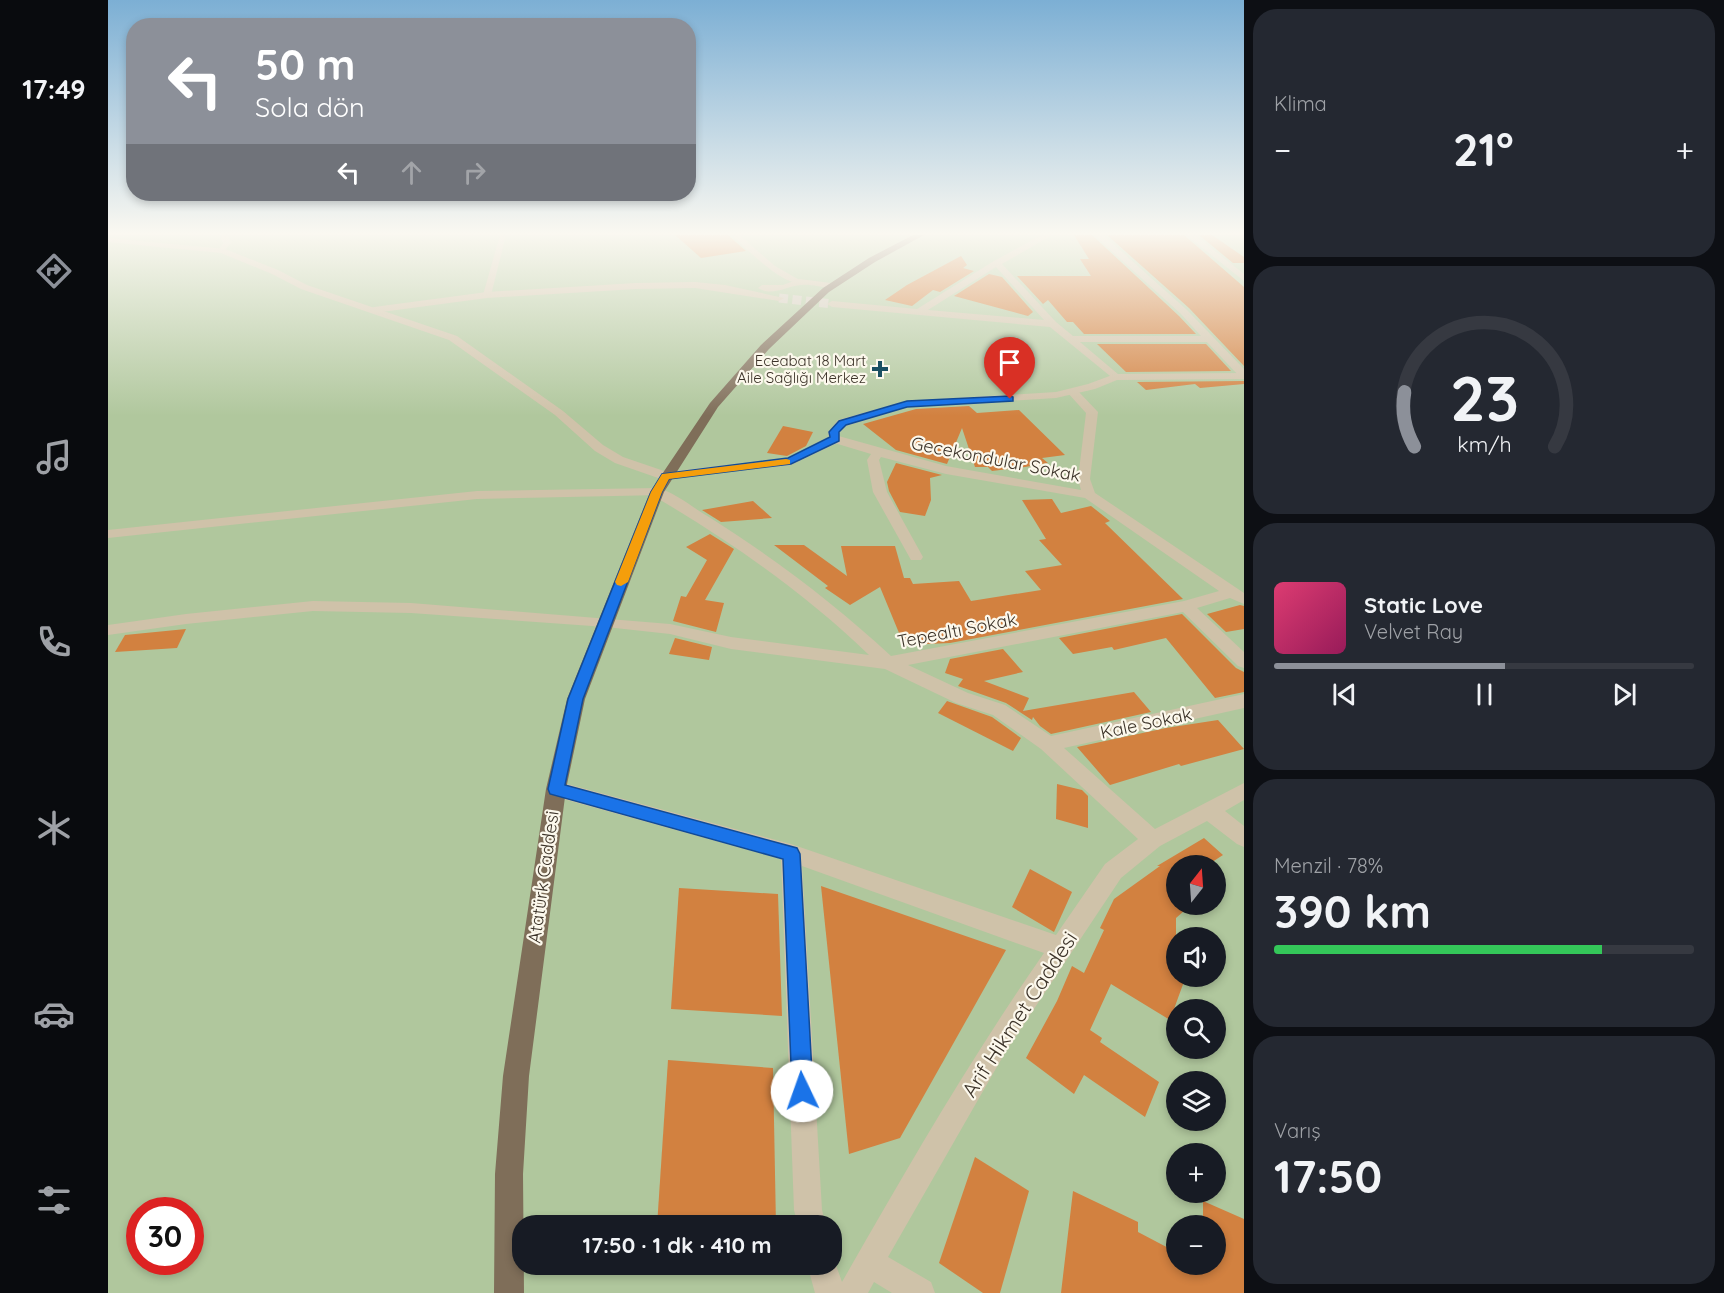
<!DOCTYPE html>
<html lang="tr">
<meta charset="utf-8">
<style>
body{margin:0;font-family:Quicksand,sans-serif;background:#242831;color:#f1f3f6;height:100vh;display:flex;flex-direction:column;font-size:22px;white-space:nowrap}
*{box-sizing:border-box;margin:0}
p{font-size:20px;color:#9ea1a6}
.icon{flex:none;width:33px;height:33px;fill:none;stroke:currentColor;stroke-width:2;stroke-linecap:round;stroke-linejoin:round}
.map{position:relative;flex:1;overflow:hidden}
.drawer{display:flex;flex-direction:column;gap:9px;padding:9px;background:#0d0f14;width:480px}
.drawer>*{flex:none}
.guide{position:absolute;left:18px;top:18px;width:570px;height:183px;border-radius:24px;box-shadow:0 3px 9px #0003;background:#8c9099;color:#fff;overflow:hidden}
.needle{width:39px;rotate:17deg}
.controls{position:absolute;left:1058px;top:855px;display:grid;gap:12px}
.controls a{display:grid;place-items:center;width:60px;height:60px;border-radius:50%;background:#171b24;box-shadow:0 3px 9px #0003;font-size:30px}
.speed{position:absolute;left:18px;top:1197px;display:flex;gap:12px;font-size:30px;font-weight:700;text-align:center}
.speed>*{display:grid;place-content:center;width:78px;height:78px;border-radius:50%;background:#171b24;box-shadow:0 3px 9px #0003;line-height:1}
.speed .limit{border:9px solid #d22;background:#fff;color:#111}
.pin{position:absolute;display:grid;place-items:center;width:51px;height:51px;color:#fff;margin:-62px -26px;border-radius:50% 50% 50% 0;rotate:-45deg;box-shadow:0 0 6px #0007}
.pin .icon{rotate:45deg}
.me{position:absolute;width:66px;margin:-33px;rotate:357deg;stroke-linejoin:round;filter:drop-shadow(0 0 4px #0008)}
.turn{display:flex;align-items:center;gap:21px;height:126px;padding:0 30px;font-size:27px}
.turn .icon{width:78px;height:78px;stroke-width:2.5}
.turn b{display:block;font-size:42px;line-height:51px}
.lanes{display:flex;align-items:center;height:57px;padding:0 30px;background:#0003;justify-content:center;gap:30px;direction:ltr}
.lanes .off{opacity:.35}
.big{font-size:45px;font-weight:800;line-height:1.1}
.drawer .card{flex:1;display:flex;flex-direction:column;justify-content:center;gap:9px;min-width:0;padding:0 21px;border-radius:24px;background:#242831}
.drawer .dial{align-items:center;gap:0}
.dial svg{height:156px;overflow:visible;fill:none;stroke:#363941;stroke-width:7;stroke-linecap:round;text-anchor:middle}
.dial text{fill:#f1f3f6;stroke:none}
.song{display:flex;align-items:center;gap:18px}
.cover{width:72px;height:72px;border-radius:9px;background:linear-gradient(135deg,hsl(340 70% 55%),hsl(330 70% 35%))}
.played{height:6px;border-radius:3px;background:linear-gradient(90deg,#8c9099 55%,#363941 55%)}
.keys{display:flex;justify-content:space-around;direction:ltr}
.heat{display:flex;justify-content:space-between;align-items:center;font-size:33px;direction:ltr}
.charge{height:9px;border-radius:4px;background:linear-gradient(90deg,#34c759 78%,#363941 0)}
.trip{position:absolute;left:404px;top:1215px;width:330px;height:60px;border-radius:24px;background:#171b24;box-shadow:0 3px 9px #0003;font-weight:800;line-height:60px;text-align:center}
main{display:flex;flex:1;min-height:0}
.dock{display:flex;flex-direction:column;width:108px;justify-content:space-around;align-items:center;background:#090b0e;color:#9ea1a6}
.dock .icon{width:42px;height:42px}
.dock .selected{color:#8c9099}
.dock b{font-size:27px;color:#f1f3f6}
.map>svg:first-child{display:block}
.green{fill:#b0c79d;fill-rule:evenodd}
.building{fill:#d28140}
.lines{fill:none;stroke-linecap:round;stroke-linejoin:round}
.minor-tunnel{stroke:#d0c9bb;stroke-width:9;stroke-dasharray:9 4.5;stroke-linecap:butt}
.service{fill:#cfc2a9;fill-rule:evenodd}
.minor{fill:#cfc2a9;fill-rule:evenodd}
.tertiary{fill:#cfc2a9;fill-rule:evenodd}
.primary{fill:#7f6e59;fill-rule:evenodd}
.route{fill:#1a73e8;stroke:#114b97;stroke-width:1.5}
.slow{fill:#f59e0b}
.poi-dot{fill:#1a4f62;stroke:#fcf8ec;stroke-width:2}
.labels{text-anchor:middle;dominant-baseline:central;stroke-width:4.5;stroke-linejoin:round;paint-order:stroke}
.far-poi-label{font-size:15px;fill:#3c3329;stroke:#fcf8ec;text-anchor:end}
.street-label{font-size:18px;fill:#3c3329;stroke:#fcf8ec}
.near-street-label{font-size:21px;fill:#3c3329;stroke:#fcf8ec}
</style>
<main>
<nav class="dock">
<b>17:49</b>
<svg class="icon selected" aria-label="directions" viewBox="0 0 24 24"><path d="M12 3l9 9-9 9-9-9zM9 14v-3h6M13 9l2 2-2 2"/></svg>
<svg class="icon" aria-label="music" viewBox="0 0 24 24"><path d="M9 18V5l10-2v13"/><circle cx="6" cy="18" r="3"/><circle cx="16" cy="16" r="3"/></svg>
<svg class="icon" aria-label="phone" viewBox="0 0 24 24"><path d="M5 4h4l2 5-3 2q2 4 5 5l2-3 5 2v4C11 20 4 13 5 4z"/></svg>
<svg class="icon" aria-label="climate" viewBox="0 0 24 24"><path d="M12 3v18M4 7l16 10M4 17L20 7"/></svg>
<svg class="icon" aria-label="car" viewBox="0 0 24 24"><path d="M5 17H2v-5l4-1 3-4h7l3 4 3 1v5h-3M9 17h6M6 11h13"/><circle cx="7" cy="17" r="2"/><circle cx="17" cy="17" r="2"/></svg>
<svg class="icon" aria-label="filters" viewBox="0 0 24 24"><path d="M4 7h16M4 17h16"/><circle cx="9" cy="7" r="2"/><circle cx="15" cy="17" r="2"/></svg>
</nav>
<div class="map">
<svg width="1136" height="1293" viewBox="0 0 1136 1293">
<rect width="100%" height="100%" fill="#f5efdf"/>
<path class="green" d="M0,235H1136V1293H0ZM1068,866H1107V904H1068ZM1068,938H1107V976H1068ZM1068,1010H1107V1048H1068ZM1068,1082H1107V1120H1068ZM1068,1154H1107V1192H1068ZM32,1210H82V1262H32ZM414,1226H723V1264H414ZM1068,1226H1107V1264H1068Z"/>
<g class="building">
<path d="M567,235H620L638,251L593,258Z"/>
<path d="M966,235H984L1071,316L1088,334H976L965,322H959L940,300L935,304L909,276H983L972,259H981Z"/>
<path d="M999,235H1076L1136,287V366L1081,308Z"/>
<path d="M1091,235H1104L1136,257V263H1125Z"/>
<path d="M853,256L859,265L855,268L866,271L832,292L825,290L804,306L777,300L799,285Z"/>
<path d="M881,274L894,277L925,312L920,316L846,296Z"/>
<path d="M989,344H1098L1123,371L1018,372Z"/>
<path d="M1136,381V384L1092,388L1087,384L1038,390L1029,382Z"/>
<path d="M861,406L869,413L911,410L957,455L934,458L940,463L917,467L884,471L880,467H867L854,428L839,464L788,450L755,424L808,409Z"/>
<path d="M675,426L705,432L698,446L679,456L659,453Z"/>
<path d="M788,463L834,475L822,478L823,500L817,516L792,512L781,491L779,482Z"/>
<path d="M944,499L953,513L983,506L1002,521L997,523L1075,599L842,643L796,645L772,587L742,605L717,588L720,586L666,545H696L739,576L733,546H787L796,578H802L805,584L851,581L863,601L933,590L917,571L954,565L931,540L938,539L914,500Z"/>
<path d="M645,501L664,518L613,522L594,510Z"/>
<path d="M602,534L626,549L597,600L616,603L608,632L565,621L573,596L578,597L599,560L578,547Z"/>
<path d="M1132,605L1136,606V629L1118,632L1099,614Z"/>
<path d="M1074,614L1128,668L1136,672V692L1107,698L1058,638L1006,650L1004,647L965,654L951,638Z"/>
<path d="M78,629L69,648L7,652L17,635Z"/>
<path d="M567,638L604,647L601,660L561,654Z"/>
<path d="M895,649L915,672L876,681L921,698L915,711L1026,692L1043,712L943,734L932,726L925,717L924,720L898,703L850,686L855,679L837,673L842,659Z"/>
<path d="M839,701L884,717L913,738L905,751L830,713Z"/>
<path d="M1110,720L1136,749L1073,766L1071,764L1002,785L969,747L1058,728Z"/>
<path d="M949,784L974,790L980,796V828L948,819Z"/>
<path d="M1096,838L1115,855L1098,866H1068V904H1084L1068,918V976H1078L1062,1020L1003,984L982,1030L994,1038L992,1042L1051,1082L1037,1117L976,1075L966,1094L918,1058L949,1001L964,966L976,973L996,930L992,928L1006,899L1052,866H1049Z"/>
<path d="M922,869L964,892L946,932L904,907Z"/>
<path d="M713,886L898,950L792,1138L741,1154Z"/>
<path d="M571,888L670,894L674,1016L563,1009Z"/>
<path d="M560,1060L665,1068L668,1226H549Z"/>
<path d="M867,1157L921,1191L892,1293H875L831,1263Z"/>
<path d="M965,1191L1030,1222V1232L1068,1252V1264H1107V1226H1095V1201L1136,1219V1293H953Z"/>
</g>
<g class="lines">
<path class="minor-tunnel" d="M671,298L724,304"/>
<g class="service">
<path d="M392,235H398L383,295L379,297L375,295Z"/>
<path d="M624,235H631L667,266L695,282C679,290 636,247 624,235Z"/>
</g>
<g class="minor">
<path d="M112,235H120L123,243L114,253L110,251L115,243Z"/>
<path d="M934,235H944L894,264L948,322L965,336H1093L1073,314L986,235H995L1079,310L1136,369V378L1132,377L1099,342H972L1011,375V379L1007,380L942,327L724,307L719,304L724,301L809,309L886,261ZM888,267L936,320L820,310Z"/>
<path d="M1078,235H1087L1136,274V281Z"/>
<path d="M1130,235H1136V238Z"/>
<path d="M691,279L723,283L727,286L723,289C714,287 702,284 693,285C679,286 664,297 650,288L654,285H675Z"/>
<path d="M587,282L617,285L676,298L671,301L587,288L528,289L379,298L266,313L261,310L266,307L379,292L528,283Z"/>
<path d="M965,389L969,390L990,412L982,479L987,493L1136,593V604L1122,598L1089,608L1136,652V668L1130,666L1075,612L800,665L860,693L897,705L943,736L1136,694V708L956,748L1047,829L1136,783V800L1117,811L1136,826V847L1129,844L1099,821L1052,846L1013,878L898,1051L780,1257L823,1282L827,1293H784L766,1282L760,1293H707L699,1264H723L724,1254L734,1282C798,1170 862,1059 936,953L694,866L714,1210L718,1226H690L686,1210L673,859L448,797L441,795L438,789L441,783L448,781L683,844L948,935L997,864L1030,839L933,749L885,715L848,703L777,669L623,649L562,634L498,627L303,613L205,611L78,624L0,635V625L78,614L205,601L303,603L562,624L623,637L761,655C696,592 622,541 544,495L542,492L549,488C567,492 585,508 601,517C666,558 727,604 783,656L1076,601L1111,591L977,498L838,474L773,457L771,460L779,492L815,557L813,560H803L765,492L759,460L763,454L723,442L721,439L727,435L838,466L973,490L970,479L978,413L959,392Z"/>
</g>
<g class="tertiary">
<path d="M0,238L117,249L170,270L199,285L349,336L455,411L495,445L515,457L559,472L680,458L721,437L720,432L730,420L799,401L948,392L980,384L1007,374L1136,373V379L1009,380L987,389L948,398L800,407L738,426L732,432L731,442L683,465L553,479L507,463L487,451L447,415L341,340L193,289L164,274L113,253L0,242Z"/>
<path d="M549,488L556,492L554,495L369,499L0,538V530L369,491Z"/>
</g>
<path class="primary" d="M805,235H816L767,262L721,292L661,349L610,407L556,492L477,699L458,789L421,1076L415,1174L416,1293H386L387,1174L395,1076L438,789L459,699L542,492L602,403L653,345L715,288L761,258Z"/>
</g>
<linearGradient id="sky" x2="0" y2="1"><stop stop-color="#7cafd4"/><stop offset="0.56" stop-color="#faf8f1"/><stop offset="1" stop-color="#faf8f1" stop-opacity="0"/></linearGradient>
<rect width="1136" height="416" fill="url(#sky)"/>
<path class="route" d="M902,396L905,397V401L799,407L738,425L731,432V441L683,464L561,479L554,492L475,699L457,785L689,848L692,854L705,1091L702,1099L694,1102L687,1099L684,1091L675,859L442,794L440,789L460,699L543,492L554,474L680,458L722,437L721,432L731,421L799,401Z"/>
<path class="slow" d="M678,459L682,460V464L561,479L554,492L520,582L513,586L509,585L507,582L543,492L554,474Z"/>
<path class="poi-dot" d="M769 360h6v6h6v6h-6v6h-6v-6h-6v-6h6z"/>
<g class="labels">
<g class="far-poi-label">
<text x="758" y="360">Eceabat 18 Mart<tspan x="758" dy="17">Aile Sağlığı Merkez</tspan></text>
</g>
<g class="street-label">
<text transform="translate(888 459) rotate(11)">Gecekondular Sokak</text>
<text transform="translate(849 630) rotate(-11)">Tepealtı Sokak</text>
<text transform="translate(1038 723) rotate(-12)">Kale Sokak</text>
<text transform="translate(435 877) rotate(-82)">Atatürk Caddesi</text>
</g>
<g class="near-street-label">
<text transform="translate(911 1014) rotate(-57)">Arif Hikmet Caddesi</text>
</g>
</g>
</svg>
<div class="controls">
<a><svg class="needle" viewBox="-14 -14 28 28"><path d="M0-13l5 13h-10z" fill="#e53935"/><path d="M0 13l5-13h-10z" fill="#9ea1a6"/></svg></a>
<a><svg class="icon" aria-label="sound" viewBox="0 0 24 24"><path d="M4 9h4l5-4v14l-5-4H4zM17 9q2 3 0 6"/></svg></a>
<a><svg class="icon" aria-label="search" viewBox="0 0 24 24"><circle cx="10" cy="10" r="6"/><path d="M15 15l6 6"/></svg></a>
<a><svg class="icon" aria-label="layers" viewBox="0 0 24 24"><path d="M12 4l9 5-9 5-9-5zM3 14l9 5 9-5"/></svg></a>
<a>+</a>
<a>−</a>
</div>
<div class="speed"><div class="limit">30</div></div>
<div class="pin" style="left:902px;top:399px;background:#d93025"><svg class="icon" aria-label="arrive" viewBox="0 0 24 24"><path d="M6 21V4h12l-3 4 3 4H6"/></svg></div>
<svg class="me" style="left:694px;top:1091px" viewBox="-20 -20 40 40"><circle r="19" fill="#fff"/><path d="M0-13L10 11 0 6-10 11z" fill="#1a73e8"/></svg>
<div class="trip">17:50 · 1 dk · 410 m</div>
<div class="guide">
<div class="turn"><svg class="icon" aria-label="left" viewBox="0 0 24 24"><path d="M17 20v-9H6M10 6l-5 5 5 5"/></svg><div><b>50 m</b>Sola dön</div></div>
<div class="lanes"><svg class="icon" aria-label="left" viewBox="0 0 24 24"><path d="M17 20v-9H6M10 6l-5 5 5 5"/></svg><svg class="icon off" aria-label="ahead" viewBox="0 0 24 24"><path d="M12 20V5M6 11l6-6 6 6"/></svg><svg class="icon off" aria-label="right" viewBox="0 0 24 24"><path d="M7 20v-9h11M14 6l5 5-5 5"/></svg></div>
</div>
</div>
<section class="drawer">
<div class="card"><p>Klima</p>
<div class="heat"><a>−</a><b class="big">21°</b><a>+</a></div>
</div>
<div class="card dial"><svg viewBox="0 0 100 80">
<path d="M14 69A42 42 0 1 1 86 69"/>
<path d="M14 69A42 42 0 0 1 9 41" stroke="#8c9099"/>
<text x="50" y="56" font-size="32" font-weight="700">23</text>
<text x="50" y="72" font-size="11">km/h</text>
</svg></div>
<div class="card">
<div class="song"><i class="cover"></i><div><b>Static Love</b><p>Velvet Ray</p></div></div>
<div class="played"></div>
<div class="keys"><svg class="icon" aria-label="previous" viewBox="0 0 24 24"><path d="M18 5L8 12l10 7zM5 5v14"/></svg><svg class="icon" aria-label="pause" viewBox="0 0 24 24"><path d="M8 5v14M16 5v14"/></svg><svg class="icon" aria-label="next" viewBox="0 0 24 24"><path d="M6 5l10 7-10 7zM19 5v14"/></svg></div>
</div>
<div class="card"><p>Menzil · 78%</p><b class="big">390 km</b><div class="charge"></div></div>
<div class="card"><p>Varış</p><b class="big">17:50</b></div>
</section>
</main>
